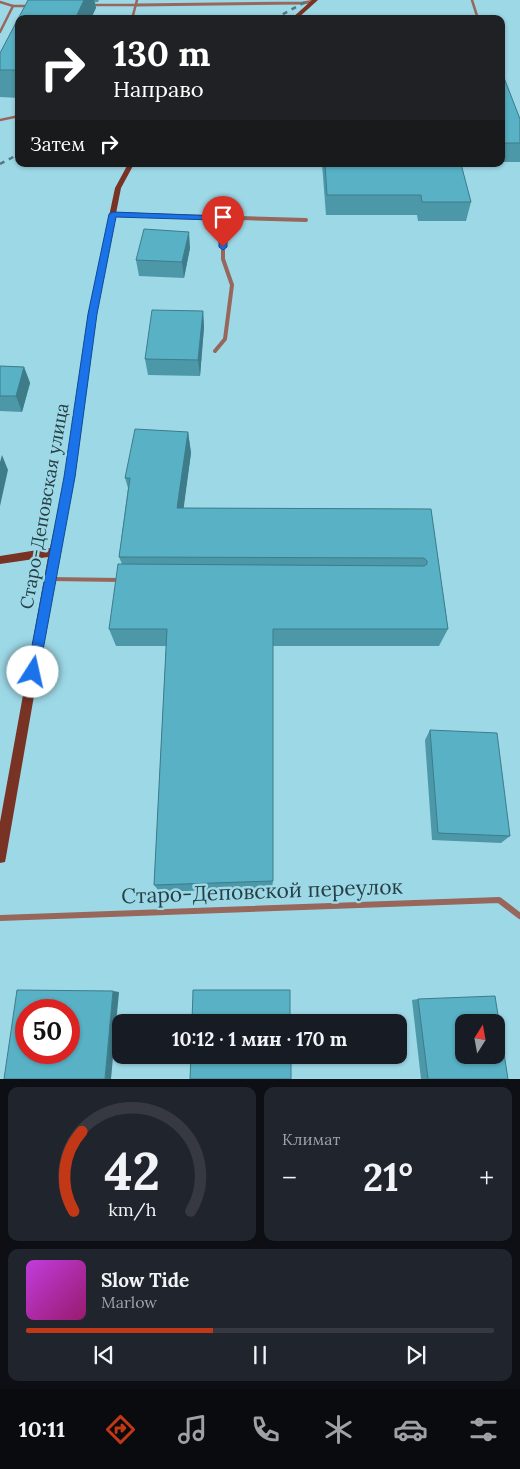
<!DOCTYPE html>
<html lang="ru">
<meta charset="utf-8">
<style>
body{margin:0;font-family:Lora,serif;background:#20242c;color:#f1f3f6;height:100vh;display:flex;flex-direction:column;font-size:19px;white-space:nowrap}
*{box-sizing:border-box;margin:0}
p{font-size:16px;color:#9ea1a6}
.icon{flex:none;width:28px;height:28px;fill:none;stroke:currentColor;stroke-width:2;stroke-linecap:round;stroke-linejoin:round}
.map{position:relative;height:1079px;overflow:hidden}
.panel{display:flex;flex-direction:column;gap:8px;padding:8px;background:#0d0f14;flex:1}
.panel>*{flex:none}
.top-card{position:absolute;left:15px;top:15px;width:490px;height:152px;border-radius:10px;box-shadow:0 1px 4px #0004;background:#202124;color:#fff;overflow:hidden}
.needle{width:32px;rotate:11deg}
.fabs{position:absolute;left:455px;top:1014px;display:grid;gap:10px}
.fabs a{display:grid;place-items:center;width:50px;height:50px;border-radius:10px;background:#171b24;box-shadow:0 1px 4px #0004;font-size:25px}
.speed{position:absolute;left:15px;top:999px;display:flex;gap:10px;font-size:25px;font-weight:700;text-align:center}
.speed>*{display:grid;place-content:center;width:65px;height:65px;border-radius:50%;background:#171b24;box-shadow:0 1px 4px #0004;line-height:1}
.speed .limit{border:8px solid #d22;background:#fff;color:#111}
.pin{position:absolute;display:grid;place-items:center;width:42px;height:42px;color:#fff;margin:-51px -21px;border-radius:50% 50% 50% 0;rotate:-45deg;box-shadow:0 0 5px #0007}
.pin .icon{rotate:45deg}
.me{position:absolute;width:55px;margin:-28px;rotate:10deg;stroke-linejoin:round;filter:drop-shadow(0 0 4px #0008)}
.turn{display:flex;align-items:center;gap:18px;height:105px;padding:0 15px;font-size:22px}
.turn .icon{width:65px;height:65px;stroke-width:2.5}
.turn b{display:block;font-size:35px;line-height:42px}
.then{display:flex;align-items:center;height:48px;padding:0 15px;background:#0003;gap:10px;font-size:19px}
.big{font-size:38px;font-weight:700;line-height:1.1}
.panel .tile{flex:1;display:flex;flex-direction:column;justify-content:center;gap:8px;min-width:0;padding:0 18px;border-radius:10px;background:#20242c}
.panel .dial{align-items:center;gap:0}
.dial svg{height:130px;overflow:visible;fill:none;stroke:#363941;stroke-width:7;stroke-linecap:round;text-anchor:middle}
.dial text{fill:#f1f3f6;stroke:none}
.song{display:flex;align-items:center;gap:15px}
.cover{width:60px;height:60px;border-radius:8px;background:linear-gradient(135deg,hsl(290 70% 55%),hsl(320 70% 35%))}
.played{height:5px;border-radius:2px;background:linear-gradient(90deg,#c23817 40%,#363941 40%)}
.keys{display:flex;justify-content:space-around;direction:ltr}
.heat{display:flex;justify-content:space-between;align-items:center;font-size:28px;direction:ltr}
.panel .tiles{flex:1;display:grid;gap:8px;grid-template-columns:1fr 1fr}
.tile:last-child{grid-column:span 2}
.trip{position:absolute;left:112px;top:1014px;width:295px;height:50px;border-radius:10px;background:#171b24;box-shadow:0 1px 4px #0004;font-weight:700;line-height:50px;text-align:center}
.tab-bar{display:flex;height:80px;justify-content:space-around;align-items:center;background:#090b0e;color:#9ea1a6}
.tab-bar .icon{width:35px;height:35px}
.tab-bar .active{color:#c23817}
.tab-bar b{font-size:22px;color:#f1f3f6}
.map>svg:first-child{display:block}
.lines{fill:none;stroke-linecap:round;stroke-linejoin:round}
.lane-far1{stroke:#98675b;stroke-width:2.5}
.lane{stroke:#98675b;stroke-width:4}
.street-far2{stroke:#98675b;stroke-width:3}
.street-far1{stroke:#98675b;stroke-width:4}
.street{stroke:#98675b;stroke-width:6}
.secondary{fill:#793324;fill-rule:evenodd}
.rail{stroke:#537780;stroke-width:2.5;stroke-dasharray:5 5;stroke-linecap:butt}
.wall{fill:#4c98a9}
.shaded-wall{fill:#3e7c8a}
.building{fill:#58b1c5;stroke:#3e7c8a;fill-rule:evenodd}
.route{fill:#1a73e8;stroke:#114b97}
.labels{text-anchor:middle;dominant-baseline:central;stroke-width:5;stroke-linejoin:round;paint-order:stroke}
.street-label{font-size:18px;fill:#273f44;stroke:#9dd8e6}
.near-street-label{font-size:21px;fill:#273f44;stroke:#9dd8e6}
</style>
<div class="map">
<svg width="520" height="1079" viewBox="0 0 520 1079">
<rect width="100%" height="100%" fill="#9dd8e6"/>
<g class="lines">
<g class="lane-far1">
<path d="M472,0L478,19"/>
<path d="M0,2L13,6L0,32"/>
<path d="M93,5H136"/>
<path d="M13,6H28"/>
<path d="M132,19L137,0"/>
<path d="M0,120L19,116"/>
</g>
<path class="lane" d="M50,579L120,580"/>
<path class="street-far2" d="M136,5L303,3L314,1"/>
<g class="street-far1">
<path d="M113,214L306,220"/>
<path d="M215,351L225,339L232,285L223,259V235L216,218"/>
</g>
<path class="street" d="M0,918L499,900L520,916"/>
<g class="secondary">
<path d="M312,0H318L297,19H291Z"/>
<path d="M128,164H134L121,188L96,315L75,477L59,552L6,857L5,862L0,863V822L48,557L0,564V556L50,548L65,477L88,315L115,188Z"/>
</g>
<g class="rail">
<path d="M274,19L309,0"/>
<path d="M0,164L19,154"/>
</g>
</g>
<g class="wall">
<path d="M28,0H99L98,2H95L96,8L19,19V98L0,97V53Z"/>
<path d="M501,70L520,119V162H501Z"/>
<path d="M322,164H461L471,202L466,221H418L417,215H326Z"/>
<path d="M190,248L184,278L139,276L136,260Z"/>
<path d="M203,311L204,327L200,376L148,375L145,359Z"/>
<path d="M0,366L24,367L30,383L22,412L0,411Z"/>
<path d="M188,432L191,453L183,508L431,509L448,629L439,646H273V881L272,888L160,892L154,885L166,646H116L109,629L122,564L119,557L128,488L125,478Z"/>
<path d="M430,730L510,836L501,843L432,840L425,740Z"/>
<path d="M418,999L508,1079H421L412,1000Z"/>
</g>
<g class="shaded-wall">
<path d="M84,0H94L96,8L91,19H75Z"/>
<path d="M189,232L190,248L184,278L182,262Z"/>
<path d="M203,311L204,327L200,376L198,360Z"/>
<path d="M24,367L30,383L22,412L16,396Z"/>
<path d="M188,432L191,453L181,528L177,508Z"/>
<path d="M2,455L8,470L0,506V462Z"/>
<path d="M113,991L119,992L111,1079H105Z"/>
</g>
<g class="building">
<path d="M28,0H84L75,19H19V70H0V53Z"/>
<path d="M501,70L520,119V143H501Z"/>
<path d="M325,164H461L471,202H422L421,195H327Z"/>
<path d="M144,229L189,232L182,262L136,260Z"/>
<path d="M152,310L203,311L198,360L145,359Z"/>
<path d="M0,366L24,367L16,396H0Z"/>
<path d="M135,429L188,432L177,508L431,509L448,629H273V881L154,885L167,629H109L118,564L424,566L427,564V561L424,558L119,557L130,478H125Z"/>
<path d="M430,730L497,733L510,836L438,833Z"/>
<path d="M17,990L113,991L105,1079H4ZM26,1010H69V1052H26Z"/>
<path d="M193,990H290V1022H192Z"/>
<path d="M495,996L508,1079H428L418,999ZM464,1022H496V1055H464Z"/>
<path d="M191,1055H291V1079H190Z"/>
</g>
<path class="route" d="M113,212L219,216L227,235V247L223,250L219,247V235L213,220L116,217L97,314L75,477L39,672L38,676L33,678L29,676L27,672L64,477L88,314L109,214Z"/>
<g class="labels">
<g class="street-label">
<text transform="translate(44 506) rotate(-80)">Старо-Деповская улица</text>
</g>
<g class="near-street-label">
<text transform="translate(262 891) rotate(-2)">Старо-Деповской переулок</text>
</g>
</g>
</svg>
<div class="fabs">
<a><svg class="needle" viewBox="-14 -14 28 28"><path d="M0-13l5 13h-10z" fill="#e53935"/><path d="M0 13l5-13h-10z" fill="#9ea1a6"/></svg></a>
</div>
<div class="speed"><div class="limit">50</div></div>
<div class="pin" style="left:223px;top:247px;background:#d93025"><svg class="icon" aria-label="arrive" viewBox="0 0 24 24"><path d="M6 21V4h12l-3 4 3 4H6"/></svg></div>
<svg class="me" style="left:33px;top:672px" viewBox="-20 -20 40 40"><circle r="19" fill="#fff"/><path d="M0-13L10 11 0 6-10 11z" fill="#1a73e8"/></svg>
<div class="trip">10:12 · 1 мин · 170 m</div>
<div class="top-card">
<div class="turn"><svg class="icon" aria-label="right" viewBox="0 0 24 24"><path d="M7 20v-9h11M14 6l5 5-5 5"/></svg><div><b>130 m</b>Направо</div></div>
<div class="then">Затем<svg class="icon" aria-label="right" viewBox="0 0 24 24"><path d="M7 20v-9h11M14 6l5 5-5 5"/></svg></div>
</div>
</div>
<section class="panel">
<div class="tiles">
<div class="tile dial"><svg viewBox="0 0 100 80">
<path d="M14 69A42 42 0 1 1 86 69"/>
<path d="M14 69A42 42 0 0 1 19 20" stroke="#c23817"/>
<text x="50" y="56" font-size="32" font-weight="700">42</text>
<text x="50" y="72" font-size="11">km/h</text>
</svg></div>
<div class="tile"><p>Климат</p>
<div class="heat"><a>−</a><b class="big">21°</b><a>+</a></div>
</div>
<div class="tile">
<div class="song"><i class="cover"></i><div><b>Slow Tide</b><p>Marlow</p></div></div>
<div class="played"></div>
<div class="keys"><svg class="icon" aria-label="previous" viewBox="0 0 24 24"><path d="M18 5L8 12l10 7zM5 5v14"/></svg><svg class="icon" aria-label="pause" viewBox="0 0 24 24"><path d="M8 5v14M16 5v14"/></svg><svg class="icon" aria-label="next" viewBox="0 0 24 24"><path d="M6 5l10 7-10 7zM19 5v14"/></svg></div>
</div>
</div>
</section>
<nav class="tab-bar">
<b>10:11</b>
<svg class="icon active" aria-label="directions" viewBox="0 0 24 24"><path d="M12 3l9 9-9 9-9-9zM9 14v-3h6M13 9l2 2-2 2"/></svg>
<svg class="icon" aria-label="music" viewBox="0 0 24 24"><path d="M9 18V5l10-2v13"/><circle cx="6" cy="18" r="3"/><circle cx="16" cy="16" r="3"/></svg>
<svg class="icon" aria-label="phone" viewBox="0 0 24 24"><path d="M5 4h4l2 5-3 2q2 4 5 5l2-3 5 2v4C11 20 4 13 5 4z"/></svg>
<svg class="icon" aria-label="climate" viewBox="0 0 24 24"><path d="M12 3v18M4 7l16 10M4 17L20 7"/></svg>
<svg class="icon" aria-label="car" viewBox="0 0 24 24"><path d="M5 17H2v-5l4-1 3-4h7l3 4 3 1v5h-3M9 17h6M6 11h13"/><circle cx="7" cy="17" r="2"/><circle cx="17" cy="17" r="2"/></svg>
<svg class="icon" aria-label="filters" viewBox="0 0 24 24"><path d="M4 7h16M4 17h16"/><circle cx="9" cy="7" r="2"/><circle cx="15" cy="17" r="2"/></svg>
</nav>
